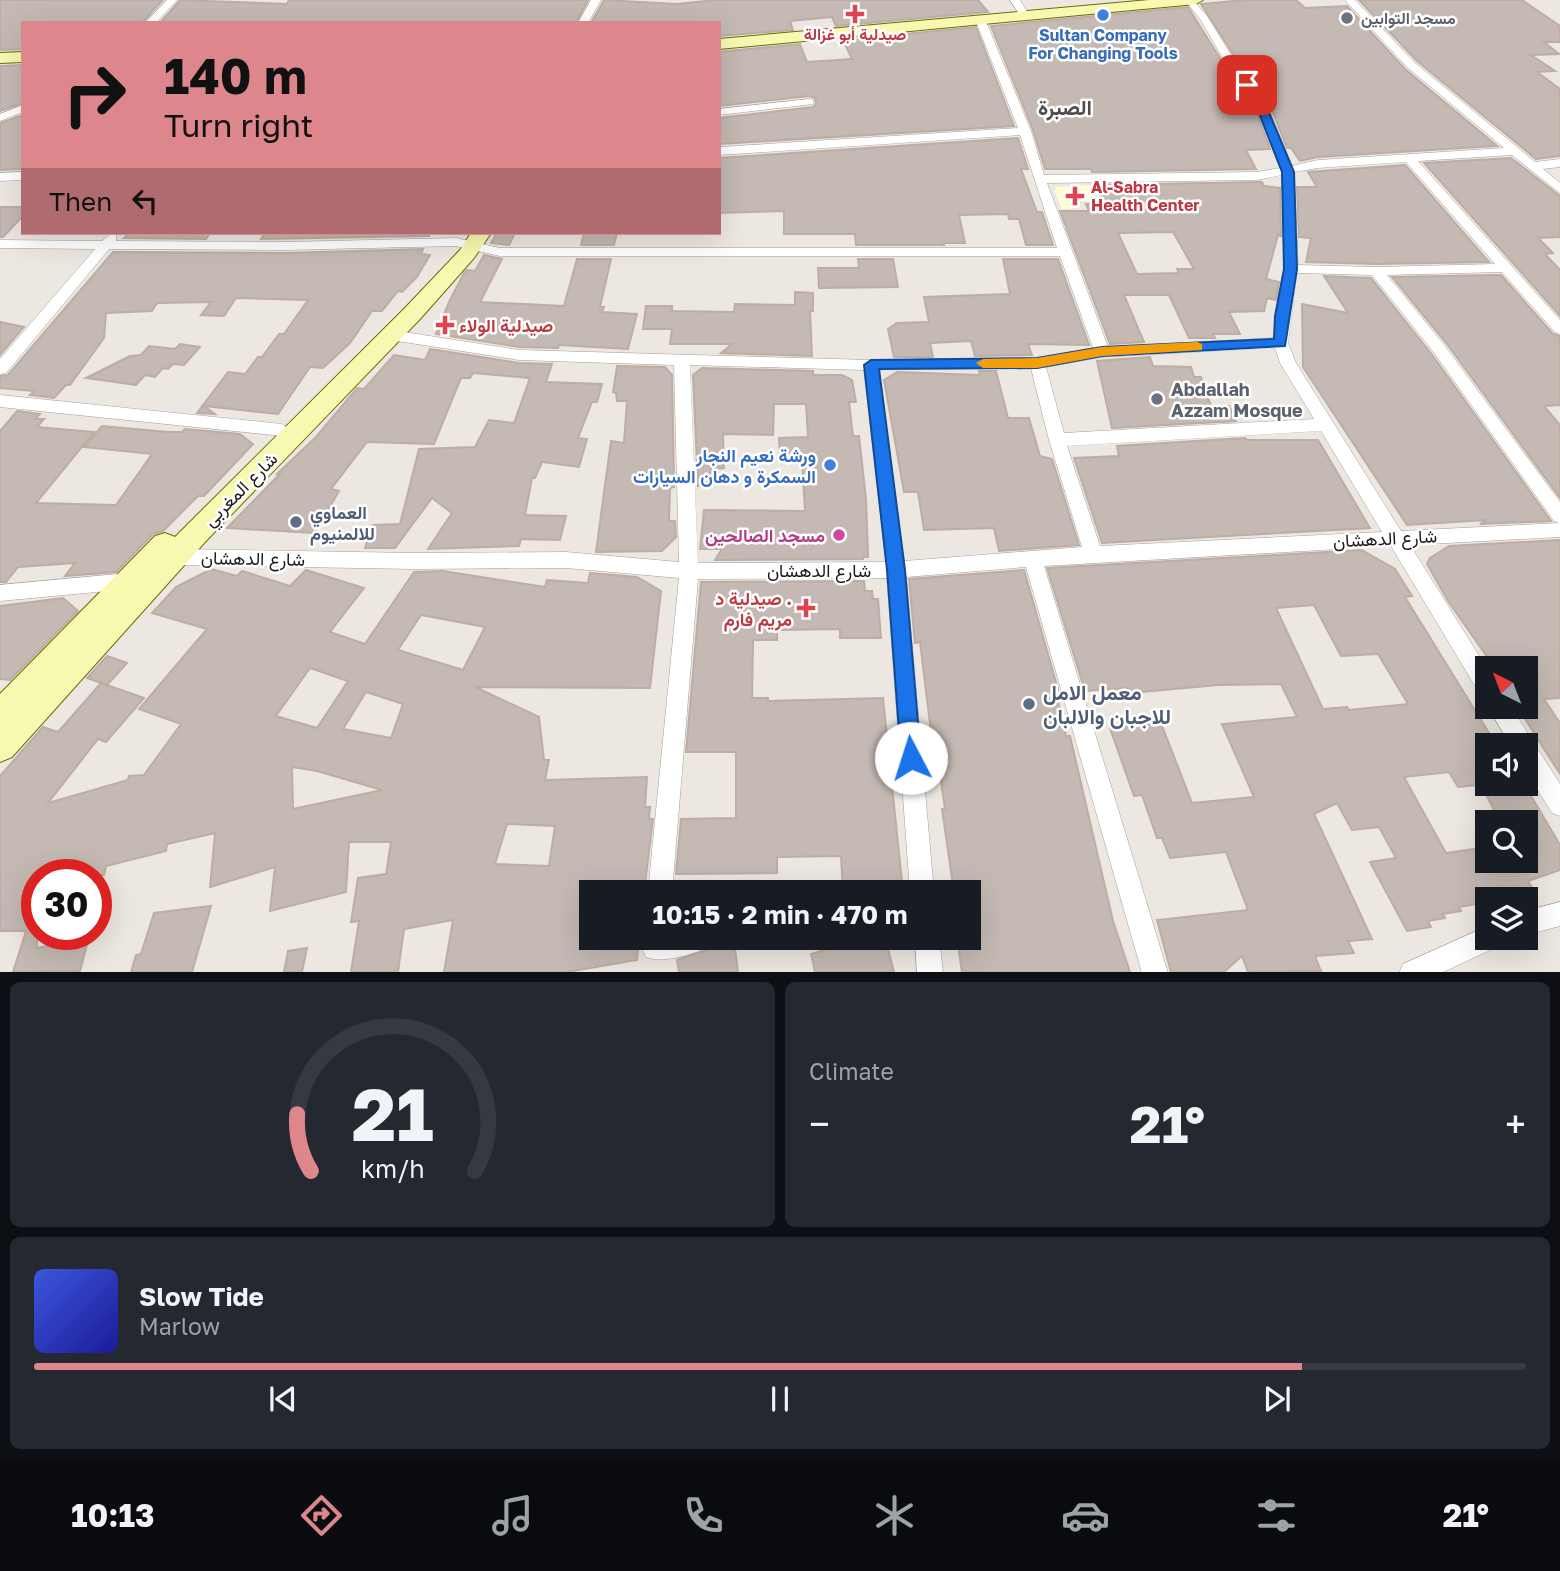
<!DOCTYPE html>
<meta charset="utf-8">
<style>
body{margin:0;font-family:"Golos Text",Vazirmatn,sans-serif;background:#242831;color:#f1f3f6;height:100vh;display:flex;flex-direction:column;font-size:26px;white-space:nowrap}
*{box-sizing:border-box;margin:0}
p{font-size:23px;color:#9ea1a6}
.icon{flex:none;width:38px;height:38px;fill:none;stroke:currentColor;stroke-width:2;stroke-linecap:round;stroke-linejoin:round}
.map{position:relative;height:972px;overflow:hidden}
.sheet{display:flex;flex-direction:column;gap:10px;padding:10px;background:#0d0f14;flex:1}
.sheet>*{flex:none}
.top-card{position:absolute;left:21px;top:21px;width:700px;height:214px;border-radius:0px;box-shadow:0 7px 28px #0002;background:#dd868c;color:#111;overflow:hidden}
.needle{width:46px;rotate:318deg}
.fabs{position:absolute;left:1475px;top:656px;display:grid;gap:14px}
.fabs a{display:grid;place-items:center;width:63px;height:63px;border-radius:0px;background:#171b24;box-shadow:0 7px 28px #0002;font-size:35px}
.speed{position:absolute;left:21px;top:859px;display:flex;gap:14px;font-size:35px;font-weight:700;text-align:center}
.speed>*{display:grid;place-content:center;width:91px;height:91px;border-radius:50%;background:#171b24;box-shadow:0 7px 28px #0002;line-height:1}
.speed .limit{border:10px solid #d22;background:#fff;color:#111}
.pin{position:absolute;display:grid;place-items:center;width:60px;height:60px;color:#fff;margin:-30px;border-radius:14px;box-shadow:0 4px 10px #0006}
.me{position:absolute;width:77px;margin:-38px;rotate:355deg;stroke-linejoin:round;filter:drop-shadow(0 0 5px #0008)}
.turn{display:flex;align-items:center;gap:24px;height:147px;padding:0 28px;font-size:32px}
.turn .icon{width:91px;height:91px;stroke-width:2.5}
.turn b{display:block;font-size:49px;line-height:60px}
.then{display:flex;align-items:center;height:66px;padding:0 28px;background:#0003;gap:14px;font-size:26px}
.big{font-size:52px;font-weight:700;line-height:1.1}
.sheet .widget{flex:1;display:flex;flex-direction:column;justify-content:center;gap:10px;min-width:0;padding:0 24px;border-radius:10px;background:#242831}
.sheet .dial{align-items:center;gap:0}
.dial svg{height:182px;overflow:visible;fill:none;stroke:#363941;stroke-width:7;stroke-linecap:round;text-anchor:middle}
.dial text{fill:#f1f3f6;stroke:none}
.song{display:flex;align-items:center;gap:21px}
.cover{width:84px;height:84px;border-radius:10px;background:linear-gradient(135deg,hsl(230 70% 55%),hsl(240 70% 35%))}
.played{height:7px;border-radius:4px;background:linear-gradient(90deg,#dd868c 85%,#363941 85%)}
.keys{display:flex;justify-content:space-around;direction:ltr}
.heat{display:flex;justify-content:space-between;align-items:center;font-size:38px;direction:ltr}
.sheet .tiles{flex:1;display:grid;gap:10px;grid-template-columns:1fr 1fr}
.widget:last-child{grid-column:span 2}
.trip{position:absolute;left:579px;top:880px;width:402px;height:70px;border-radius:0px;background:#171b24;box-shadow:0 7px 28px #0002;font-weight:700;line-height:70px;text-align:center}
.tabs{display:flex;height:112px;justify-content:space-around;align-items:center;background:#090b0e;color:#9ea1a6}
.tabs .icon{width:49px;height:49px}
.tabs .active{color:#dd868c}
.tabs b{font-size:32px;color:#f1f3f6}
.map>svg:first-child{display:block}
.education{fill:#fffdd6}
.building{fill:#c4b9b3;stroke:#beada2;stroke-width:2;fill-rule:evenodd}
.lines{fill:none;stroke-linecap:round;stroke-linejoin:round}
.minor-casing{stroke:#a1a1a1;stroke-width:1}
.secondary-casing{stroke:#676e05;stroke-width:2}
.minor{fill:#fff;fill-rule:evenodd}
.secondary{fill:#f8f9b1;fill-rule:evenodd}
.route{fill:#1a73e8;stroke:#114b97;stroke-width:2}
.slow{fill:#f59e0b}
.health-dot{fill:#e0444e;stroke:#fff;stroke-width:2.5}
.shop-dot{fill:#3f7fe0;stroke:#fff;stroke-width:2.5}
.worship-dot{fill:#6b7280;stroke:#fff;stroke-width:2.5}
.service-dot{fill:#5c6f8a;stroke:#fff;stroke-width:2.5}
.hotel-dot{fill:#d1479c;stroke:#fff;stroke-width:2.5}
.labels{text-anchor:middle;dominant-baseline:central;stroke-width:5;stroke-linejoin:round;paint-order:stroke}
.far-worship-label{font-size:16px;font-weight:bold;fill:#5b616d;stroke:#fff;text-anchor:start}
.far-health-label{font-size:16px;font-weight:bold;fill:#be3a42;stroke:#fff}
.far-shop-label{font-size:16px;font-weight:bold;fill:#366cbe;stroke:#fff}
.health-label{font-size:18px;font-weight:bold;fill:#be3a42;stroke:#fff;text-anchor:start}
.worship-label{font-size:18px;font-weight:bold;fill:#5b616d;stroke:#fff;text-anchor:start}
.shop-label{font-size:18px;font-weight:bold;fill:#366cbe;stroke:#fff;text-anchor:end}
.street-label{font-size:18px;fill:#1a1a1a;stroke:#fff}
.service-label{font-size:18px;font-weight:bold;fill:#4e5e75;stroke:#fff;text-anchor:start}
.hotel-label{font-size:18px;font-weight:bold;fill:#b23c85;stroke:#fff;text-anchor:end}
.far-district-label{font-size:21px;font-weight:bold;fill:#4d4d4d;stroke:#fff}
.near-service-label{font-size:21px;font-weight:bold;fill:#4e5e75;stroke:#fff;text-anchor:start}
</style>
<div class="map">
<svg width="1560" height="973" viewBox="0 0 1560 973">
<rect width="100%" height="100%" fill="#ece7e0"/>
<path class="education" d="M1089,185L1097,201H1075L1076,204H1071L1078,208L1062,209L1054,191L1056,190L1055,187Z"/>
<g class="building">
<path d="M0,0H163L142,23H23V49L0,50Z"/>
<path d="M180,0L287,4L289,0H588L576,23H160Z"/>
<path d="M604,0L677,4L716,0H978L988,12L836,26L832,17L790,21L793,30L719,36V23H591Z"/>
<path d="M1245,0H1296L1305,8L1347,6L1405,69L1497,146L1318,157L1300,161L1291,148H1287L1268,100L1240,65L1201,4Z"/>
<path d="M1359,0H1522L1560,26V42H1544L1559,54L1531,55L1555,71L1537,72L1560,89V156L1536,159L1417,61Z"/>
<path d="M1188,7L1226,68L1253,103L1270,149L1246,150L1256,169L1092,172L1091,169H1045L1033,130L991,26Z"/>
<path d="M976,27L1014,126L719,144V118L813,107L816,104L815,98L809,96L719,106V52L800,44L807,62L852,59L843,40Z"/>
<path d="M23,65V103L0,111V66Z"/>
<path d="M23,115V167L20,169L0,170V123Z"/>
<path d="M1018,138L1028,169H1021L1037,212H1042L1053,245H1026L1019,219H1009L1008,214L959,215L965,243H943L944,245H856L855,234H784V211L719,213V158Z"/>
<path d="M1511,158L1560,196V237L1538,238L1553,253L1545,254L1560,270V316L1424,163Z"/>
<path d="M1405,165L1489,262L1376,264L1306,262L1311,238L1299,237L1297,187H1317L1308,172Z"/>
<path d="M1262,182L1264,186L1280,188L1281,236L1278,235L1266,279L1279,282L1276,300L1267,298L1264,311L1229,312L1240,334H1213L1215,338H1189L1169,295H1124L1144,342L1110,344L1060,211H1089L1086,204H1103L1097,185ZM1173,232L1194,269H1177L1179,273L1137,274L1118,233Z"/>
<path d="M0,207H23V216L3,237H0Z"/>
<path d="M129,233H210L206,239L124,238Z"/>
<path d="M265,233H431L429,236L261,239Z"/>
<path d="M497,233H515L509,245L491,243Z"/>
<path d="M584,233H617L614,245H581Z"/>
<path d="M423,249L421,254L430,255L417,277L402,292L398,291L382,311H372L350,343L323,368L310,367L278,414L204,406L215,414L197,413L228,372L245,374L258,357H262L279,334H284L308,300L236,298L224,316L201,315L211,302L157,303L152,311L106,313L104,338L70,385H66L54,398L30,395L34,391L0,388V376L8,375L113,252L284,253Z"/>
<path d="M484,255L502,259L480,302L564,306L577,259H611L600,307H604L602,312L637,314L628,349L559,345L558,348L519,347L436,334L450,300L464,273L467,270L475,271Z"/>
<path d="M858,259H893L898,287L819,288L818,268H859Z"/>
<path d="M1003,259H1058L1089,345L1028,344L1032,355L975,356L971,341L930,343L933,357H894L888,329L897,323L929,322L924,297L1010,294Z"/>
<path d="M1501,275L1553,334L1560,336V405L1544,406L1560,425V498L1447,344L1392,277Z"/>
<path d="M1324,276L1371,278L1433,356L1551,521L1480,524L1487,520L1407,525L1303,367L1302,304L1348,313Z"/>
<path d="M795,292L813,293V311H810L812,356L721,353L732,344H670L672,329H643L646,306H672V311L734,312L735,304L795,305Z"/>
<path d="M0,322L24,327L0,355Z"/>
<path d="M180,344L200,347L184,365L173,364L168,369L163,368L155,377L145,375L136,385L86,378L130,356L141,355L149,346L175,349Z"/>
<path d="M430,349L519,363L552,364L546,382L602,384L597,402H592L578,438L587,439L579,467L542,462L535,478H532L525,515L566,516L560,540L521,539L519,546L428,549L452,513L432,498L395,548H365L373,525L400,524L419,449L475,447L489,420L514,423L530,378L473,373L470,378H461L434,444L367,442L331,489L339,491L315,533L227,528L280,474H277L316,437L357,388L364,389L394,355L425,360Z"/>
<path d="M1150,357L1153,366L1191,367L1194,377H1201L1211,406H1229L1236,421L1112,428L1097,361Z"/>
<path d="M617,366L665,367L672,375L674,487L670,488L669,521H675L676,537L662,551L596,552L611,441L624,443L627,401H617L616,393L613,392Z"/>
<path d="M702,368L813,371V375H842L852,380L856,402H849L853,436H859L866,499L868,557H863V559L715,560L722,549H700L704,510L805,511L802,458L780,459L779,438L808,437L806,404H774L773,435L723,434L724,468L711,469V485L698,486L693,375Z"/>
<path d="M979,371H996L1008,418H1029L1040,456L1052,459L1079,545L999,551L994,528L924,530L918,492H904L884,380L897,372L980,375Z"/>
<path d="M17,411L40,414L35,419H44L37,427L94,432L36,503L116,505L152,454L84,447L102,426L168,432H182L185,429L240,434L253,444L204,496H198L163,531L153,534L116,572L65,576L75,563L18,567L6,582H0V431Z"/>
<path d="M1245,438L1247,440H1318L1370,528L1102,543L1074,458L1119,456L1117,446Z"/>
<path d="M1560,540V698L1544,699L1560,723V774L1520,711L1526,710V668H1495L1448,601L1427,564L1430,558L1449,546Z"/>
<path d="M1362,550L1395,569L1412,596L1405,597L1497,746H1488V784L1458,787L1449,772L1404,777L1446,853L1488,847V861H1526V822H1500L1484,790L1524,784L1560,845V870L1528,881L1536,894L1488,900V902L1459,907L1461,911L1443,914L1445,918L1428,921L1431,927L1407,931L1370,862L1396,858L1379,827L1352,830L1337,803L1314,814L1372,939L1348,941L1354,953L1315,956L1321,971L1248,972L1242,956L1224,972H1171L1157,920L1248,910L1226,852L1170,858L1162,838H1157L1142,795L1134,796L1110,728L1161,723L1192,803L1254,797L1222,724L1297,717L1281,684L1218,685L1131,693L1129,688L1085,691L1047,568ZM1314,605L1341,656L1378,654L1408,704L1349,710L1347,707L1323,709L1276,608Z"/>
<path d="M211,569L237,576L242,571L290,586L306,570L364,588L330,632L365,644L414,572L443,571L545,587L547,580L588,583L590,573L637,577L661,591L650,688L475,687L539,717L544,760H549L545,780L647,777L645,807H650L649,819H653L644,892H592V938H639L637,960L567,972H444L453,920L404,929L398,972H351L359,921L351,922L358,878L386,874L391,842H349L346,892L270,911L275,867L210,887L215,833L167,844L166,851L106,866L104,875H37V948L89,937L80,971L13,972L26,931H0V776L43,727L58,732L101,683L144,698L106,742L98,739L48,803L128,780L129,776L144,775L181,724L139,709L207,629L152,613L176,587ZM421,615L485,627L463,670L398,650ZM310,668L348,681L317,728L276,716ZM366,692L403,704L391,738L343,729ZM292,767L317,771L382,790L293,809ZM507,824L555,826L549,866L495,864Z"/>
<path d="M1024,570L1059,693H1056L1066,736H1070L1113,921L1130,972H962L957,938H970V892H954L942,809H945L934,732H931L920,642L915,643L909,579Z"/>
<path d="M864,581L865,591H872L873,599H878L881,638H840V629L777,630V640H753L752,698H768V701L883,698L903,892H843L841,856L777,857V873L676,874L681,819L736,818V752H686L701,582Z"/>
<path d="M63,598L78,611L10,680L0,679V606Z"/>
<path d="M107,656L127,663L107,685L87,678Z"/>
<path d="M211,906L192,972H131L136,955L141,954L154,913Z"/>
<path d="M864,938H885L894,972H815L811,954Z"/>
<path d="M734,941L738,972H679L677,960L710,949L712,946Z"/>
<path d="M307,948L302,972H284L288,951Z"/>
</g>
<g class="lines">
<g class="minor-casing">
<g id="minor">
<path d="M167,0H177L156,23H145Z"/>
<path d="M591,0H601L588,23H578Z"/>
<path d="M1010,0H1020L1029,15L1027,17H1021Z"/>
<path d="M1185,0H1193L1207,16L1238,66L1266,102L1292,166L1318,160L1504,148L1407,67L1345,0H1355L1415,63L1535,162L1560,159V167L1543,169L1560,183V193L1512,155L1418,161L1560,320V334L1555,332L1502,272L1387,275L1445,346L1560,502V537L1410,545L1488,670V698L1481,696L1391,546L1044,566L1168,973H1142L1026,567L906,577L934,892H910L887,578L698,579L672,892H648L679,578L566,568L415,569L177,565L169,568L162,565L160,560L162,555L175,549L415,553L566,552L679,562L674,365L519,360L391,340L386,339L383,335L386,331L391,330L519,350L871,360L1037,358L1093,348L1060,256H500L456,246L284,250L109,249L6,373L0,374V359L95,249L0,248V240L102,241L111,234L116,235V241L284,242L456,238L500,248H1057L1020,135L719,155V147L1018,128L975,19L980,16L985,19L1031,131L1044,175L1257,172L1280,168L1255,102L1228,67L1200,19ZM1406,162L1495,264L1376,267L1298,265L1294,172L1318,168ZM1282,175L1284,269L1273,338L1108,347L1047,183L1257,180ZM1297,273L1372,275L1435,354L1554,521L1559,523L1401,531L1296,363L1288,343ZM1275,348L1280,363L1314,419L1064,433L1046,367L1102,357ZM690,365L864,370L886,562L698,563ZM1031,368L1049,440L1082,547L904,561L879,370ZM1321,431L1382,532L1100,546L1067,446Z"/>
<path d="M809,99L813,100V104L719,115V109Z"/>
<path d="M23,105V112L0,121V114Z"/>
<path d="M23,172V180L0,181V173Z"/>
<path d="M0,395L282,424L290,430L282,436L0,407Z"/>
<path d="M129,573L136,575L139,581L136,587L129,589L0,601V585Z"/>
<path d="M1488,707H1511L1560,784V816L1552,813L1526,771V746H1511Z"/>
<path d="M1560,902V926L1526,935V911Z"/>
<path d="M1488,926V938H1500L1497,947L1441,973H1399L1403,964Z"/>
<path d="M644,938H712L709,947C692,954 663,964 646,957L642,948Z"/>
<path d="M915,938H939L943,973H917Z"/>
</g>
</g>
<g class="secondary-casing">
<g id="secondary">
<path d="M1149,0H1203L1196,4L719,49V39Z"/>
<path d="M23,52V62L0,63V53Z"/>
<path d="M471,233H491L474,258L420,319L205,542L12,757L0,762V694L155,536L165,533L175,537L404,309L460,250Z"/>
</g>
</g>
<use href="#minor" class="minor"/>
<use href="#secondary" class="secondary"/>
</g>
<path class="route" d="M1243,83H1250L1265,103L1294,172L1297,269L1285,346L1102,356L1037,368L879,369L905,570L921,758L918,765L911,768L904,765L901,758L887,570L864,365L871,360L1037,358L1102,347L1274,339L1275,316L1284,269L1282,172L1255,103L1242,85Z"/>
<path class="slow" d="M1197,342L1202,344V350L1102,356L1037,368H983L976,363L983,359L1037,358L1102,347Z"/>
<g class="health-dot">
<path d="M851.5 3.5h7v7h7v7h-7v7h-7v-7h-7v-7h7z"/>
<path d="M1071.5 185.5h7v7h7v7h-7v7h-7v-7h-7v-7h7z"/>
<path d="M441.5 314.5h7v7h7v7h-7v7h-7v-7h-7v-7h7z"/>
<path d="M802.5 597.5h7v7h7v7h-7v7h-7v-7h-7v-7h7z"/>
</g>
<g class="shop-dot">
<circle cx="1103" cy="15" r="7"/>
<circle cx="830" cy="465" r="7"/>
</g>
<g class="worship-dot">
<circle cx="1347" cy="18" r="7"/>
<circle cx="1157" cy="399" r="7"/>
</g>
<g class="service-dot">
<circle cx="296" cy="522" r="7"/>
<circle cx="1029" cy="704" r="7"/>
</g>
<circle class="hotel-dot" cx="839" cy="535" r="7"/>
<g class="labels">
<g class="far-worship-label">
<text x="1361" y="18">مسجد التوابين</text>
</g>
<g class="far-health-label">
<text x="855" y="34">صيدلية أبو غزالة</text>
<text x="1091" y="187" text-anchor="start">Al-Sabra<tspan x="1091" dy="18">Health Center</tspan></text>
</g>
<g class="far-shop-label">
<text x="1103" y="35">Sultan Company<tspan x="1103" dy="18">For Changing Tools</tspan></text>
</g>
<g class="health-label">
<text x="459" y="325">صيدلية الولاء</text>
<text x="792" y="598" text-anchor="end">صيدلية د .<tspan x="792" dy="21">مريم فارم</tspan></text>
</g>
<g class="worship-label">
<text x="1171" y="389">Abdallah<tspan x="1171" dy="21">Azzam Mosque</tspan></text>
</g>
<g class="shop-label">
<text x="816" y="455">ورشة نعيم النجار<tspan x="816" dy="21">السمكرة و دهان السيارات</tspan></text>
</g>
<g class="street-label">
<text transform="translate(240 489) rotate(-45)">شارع المغربي</text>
<text transform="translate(1385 538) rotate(-3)">شارع الدهشان</text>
<text transform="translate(253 558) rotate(1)">شارع الدهشان</text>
<text x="819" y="570">شارع الدهشان</text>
</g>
<g class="service-label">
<text x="310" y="512">العماوي<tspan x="310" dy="21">للالمنيوم</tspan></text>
</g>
<g class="hotel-label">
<text x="825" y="535">مسجد الصالحين</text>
</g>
<g class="far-district-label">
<text x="1065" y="107">الصبرة</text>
</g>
<g class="near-service-label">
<text x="1043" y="692">معمل الامل<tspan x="1043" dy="24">للاجبان والالبان</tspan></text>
</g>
</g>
</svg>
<div class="fabs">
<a><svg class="needle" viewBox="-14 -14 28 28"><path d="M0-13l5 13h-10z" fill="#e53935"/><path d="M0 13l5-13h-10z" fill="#9ea1a6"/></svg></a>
<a><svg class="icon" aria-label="sound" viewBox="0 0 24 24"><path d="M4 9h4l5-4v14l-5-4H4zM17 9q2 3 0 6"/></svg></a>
<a><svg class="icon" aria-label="search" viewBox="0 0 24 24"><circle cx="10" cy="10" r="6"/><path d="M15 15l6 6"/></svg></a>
<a><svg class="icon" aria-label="layers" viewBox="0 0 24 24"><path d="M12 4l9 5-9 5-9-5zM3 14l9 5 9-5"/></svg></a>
</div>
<div class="speed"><div class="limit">30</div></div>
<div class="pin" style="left:1247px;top:85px;background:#d93025"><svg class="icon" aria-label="arrive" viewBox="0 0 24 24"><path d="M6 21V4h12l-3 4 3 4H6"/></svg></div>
<svg class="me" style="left:911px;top:758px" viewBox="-20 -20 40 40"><circle r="19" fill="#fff"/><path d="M0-13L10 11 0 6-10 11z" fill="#1a73e8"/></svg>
<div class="trip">10:15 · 2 min · 470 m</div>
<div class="top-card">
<div class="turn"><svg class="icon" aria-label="right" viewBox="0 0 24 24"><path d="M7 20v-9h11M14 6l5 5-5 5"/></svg><div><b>140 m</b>Turn right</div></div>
<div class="then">Then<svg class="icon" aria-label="left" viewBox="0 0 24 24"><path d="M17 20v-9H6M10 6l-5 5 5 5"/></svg></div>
</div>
</div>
<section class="sheet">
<div class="tiles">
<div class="widget dial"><svg viewBox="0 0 100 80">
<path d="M14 69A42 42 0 1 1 86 69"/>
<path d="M14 69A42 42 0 0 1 8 44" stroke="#dd868c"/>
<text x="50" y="56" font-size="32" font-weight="700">21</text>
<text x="50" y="72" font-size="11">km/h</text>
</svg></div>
<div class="widget"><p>Climate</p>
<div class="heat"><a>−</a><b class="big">21°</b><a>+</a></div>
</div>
<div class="widget">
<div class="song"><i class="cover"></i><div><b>Slow Tide</b><p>Marlow</p></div></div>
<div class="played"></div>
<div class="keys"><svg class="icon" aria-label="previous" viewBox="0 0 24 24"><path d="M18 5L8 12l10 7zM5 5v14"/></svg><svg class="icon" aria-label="pause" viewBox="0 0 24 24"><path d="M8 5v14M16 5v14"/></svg><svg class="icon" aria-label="next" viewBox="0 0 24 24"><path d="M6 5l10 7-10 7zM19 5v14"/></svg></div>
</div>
</div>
</section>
<nav class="tabs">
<b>10:13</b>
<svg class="icon active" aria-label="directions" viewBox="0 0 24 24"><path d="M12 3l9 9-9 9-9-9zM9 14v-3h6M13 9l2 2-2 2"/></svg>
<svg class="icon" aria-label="music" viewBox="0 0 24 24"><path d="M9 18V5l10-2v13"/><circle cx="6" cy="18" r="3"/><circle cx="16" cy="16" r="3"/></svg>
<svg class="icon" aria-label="phone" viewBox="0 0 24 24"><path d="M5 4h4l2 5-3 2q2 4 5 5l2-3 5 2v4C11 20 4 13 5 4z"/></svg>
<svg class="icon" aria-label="climate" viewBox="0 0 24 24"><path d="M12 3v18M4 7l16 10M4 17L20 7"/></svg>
<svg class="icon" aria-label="car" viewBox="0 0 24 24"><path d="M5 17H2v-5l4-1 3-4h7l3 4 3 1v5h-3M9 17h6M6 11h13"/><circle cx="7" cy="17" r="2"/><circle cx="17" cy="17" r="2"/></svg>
<svg class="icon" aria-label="filters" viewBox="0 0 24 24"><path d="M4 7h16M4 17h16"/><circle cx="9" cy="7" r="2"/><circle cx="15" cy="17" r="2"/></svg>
<b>21°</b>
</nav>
